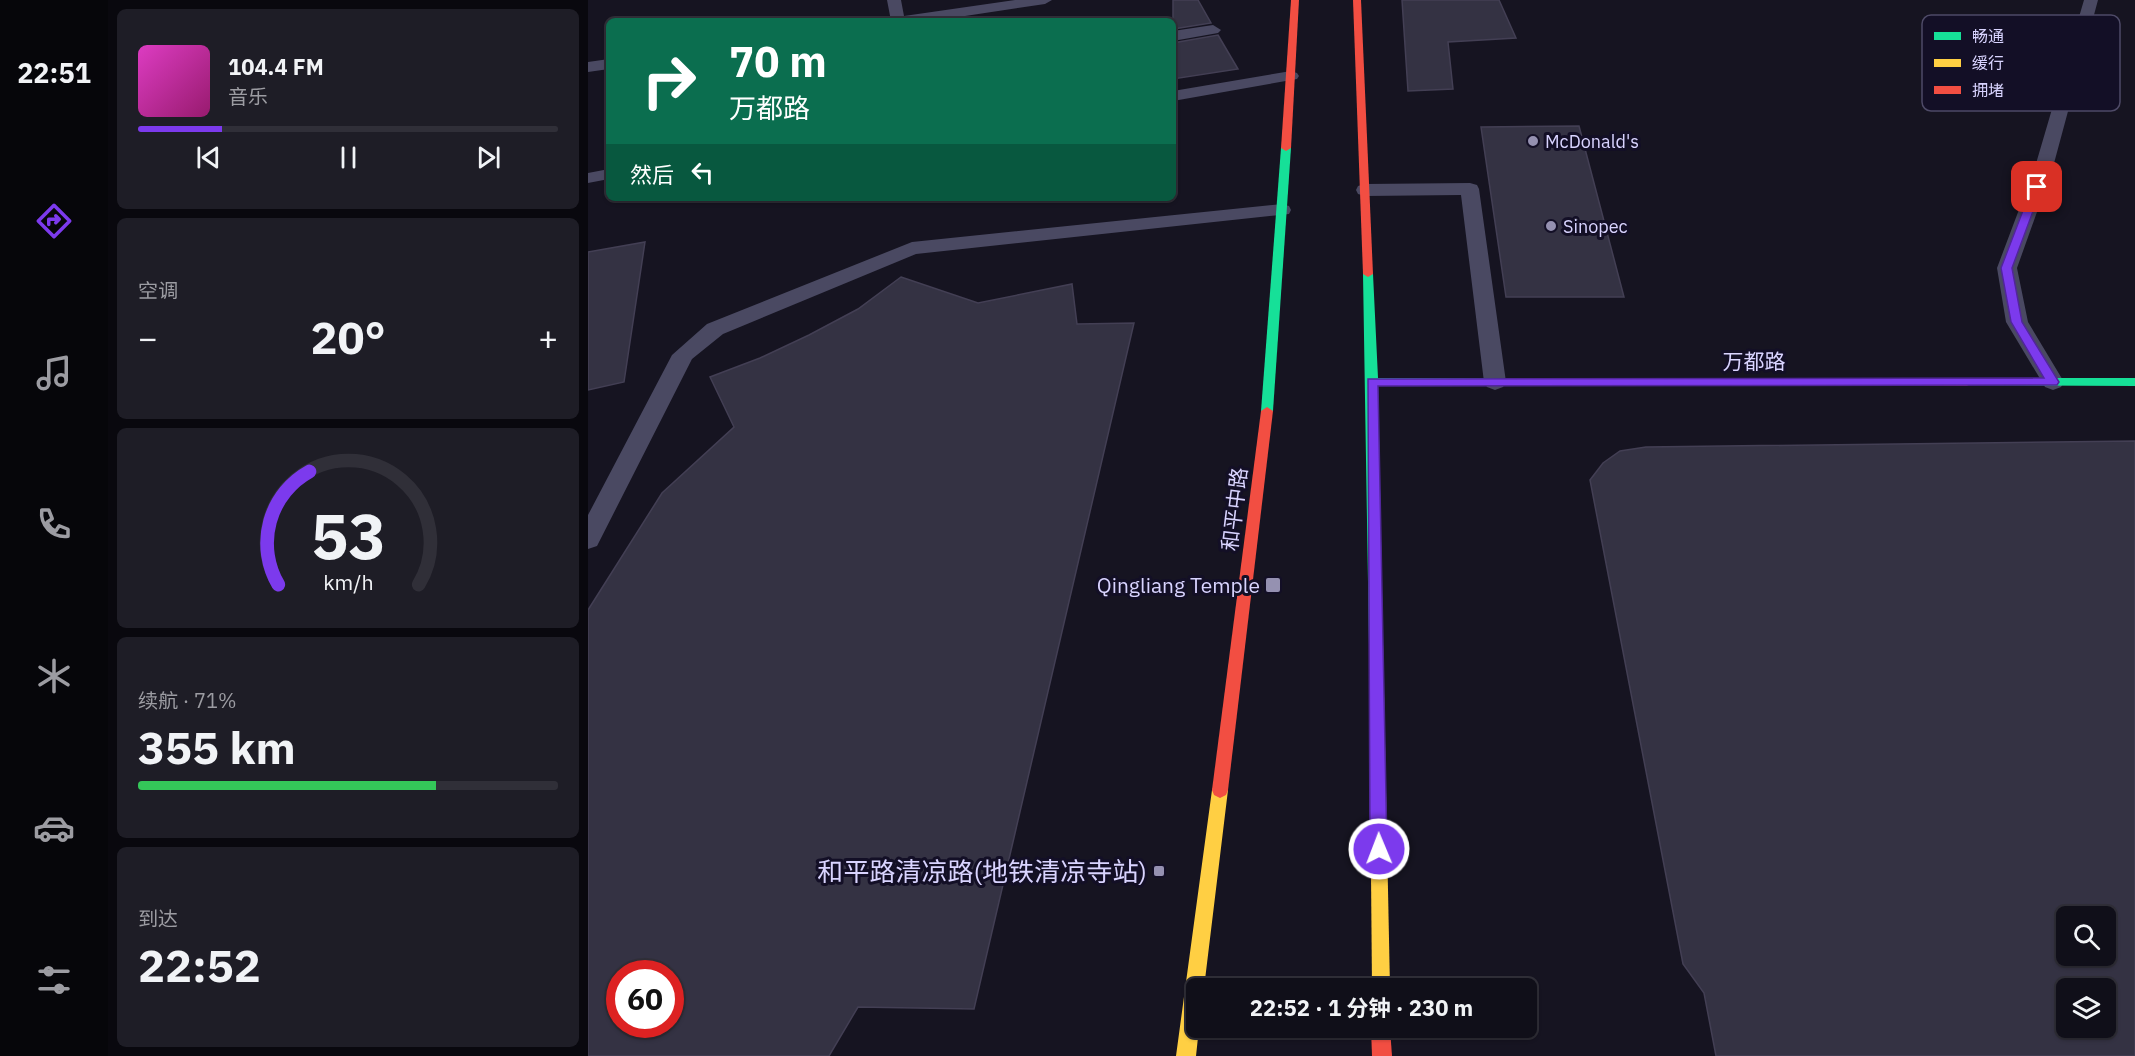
<!DOCTYPE html>
<html lang="zh">
<meta charset="utf-8">
<style>
body{margin:0;font-family:"IBM Plex Sans","Noto Sans SC",sans-serif;background:#1e1d26;color:#f1f3f6;height:100vh;display:flex;flex-direction:column;font-size:22px;white-space:nowrap}
*{box-sizing:border-box;margin:0}
p{font-size:20px;color:#9c9ca2}
.icon{flex:none;width:33px;height:33px;fill:none;stroke:currentColor;stroke-width:2;stroke-linecap:round;stroke-linejoin:round}
.map{position:relative;flex:1;overflow:hidden}
.sheet{display:flex;flex-direction:column;gap:9px;padding:9px;background:#09080e;width:480px}
.sheet>*{flex:none}
.hud{position:absolute;left:18px;top:18px;width:570px;height:183px;border-radius:9px;box-shadow:0 2px 4px #0004,0 0 0 2px #302f38;background:#0b6e4f;color:#fff;overflow:hidden}
.fabs{position:absolute;left:1468px;top:906px;display:grid;gap:12px}
.fabs a{display:grid;place-items:center;width:60px;height:60px;border-radius:9px;background:#100f19;box-shadow:0 2px 4px #0004,0 0 0 2px #302f38;font-size:30px}
.speed{position:absolute;left:18px;top:960px;display:flex;gap:12px;font-size:30px;font-weight:700;text-align:center}
.speed>*{display:grid;place-content:center;width:78px;height:78px;border-radius:50%;background:#100f19;box-shadow:0 2px 4px #0004,0 0 0 2px #302f38;line-height:1}
.speed .limit{border:9px solid #d22;background:#fff;color:#111}
.pin{position:absolute;display:grid;place-items:center;width:51px;height:51px;color:#fff;margin:-26px;border-radius:12px;box-shadow:0 3px 9px #0006}
.me{position:absolute;width:66px;margin:-33px;rotate:359deg;stroke-linejoin:round;filter:drop-shadow(0 0 4px #0008)}
.turn{display:flex;align-items:center;gap:21px;height:126px;padding:0 24px;font-size:27px}
.turn .icon{width:78px;height:78px;stroke-width:2.5}
.turn b{display:block;font-size:42px;line-height:51px}
.then{display:flex;align-items:center;height:57px;padding:0 24px;background:#0003;gap:12px;font-size:22px}
.big{font-size:45px;font-weight:700;line-height:1.1}
.sheet .widget{flex:1;display:flex;flex-direction:column;justify-content:center;gap:9px;min-width:0;padding:0 21px;border-radius:9px;background:#1e1d26}
.sheet .dial{align-items:center;gap:0}
.dial svg{height:156px;overflow:visible;fill:none;stroke:#302f38;stroke-width:7;stroke-linecap:round;text-anchor:middle}
.dial text{fill:#f1f3f6;stroke:none}
.song{display:flex;align-items:center;gap:18px}
.cover{width:72px;height:72px;border-radius:9px;background:linear-gradient(135deg,hsl(310 70% 55%),hsl(320 70% 35%))}
.played{height:6px;border-radius:3px;background:linear-gradient(90deg,#7c3aed 20%,#302f38 20%)}
.keys{display:flex;justify-content:space-around;direction:ltr}
.heat{display:flex;justify-content:space-between;align-items:center;font-size:33px;direction:ltr}
.charge{height:9px;border-radius:4px;background:linear-gradient(90deg,#34c759 71%,#302f38 0)}
.trip{position:absolute;left:598px;top:978px;width:351px;height:60px;border-radius:9px;background:#100f19;box-shadow:0 2px 4px #0004,0 0 0 2px #302f38;font-weight:700;line-height:60px;text-align:center}
main{display:flex;flex:1;min-height:0}
.dock{display:flex;flex-direction:column;width:108px;justify-content:space-around;align-items:center;background:#06060a;color:#9c9ca2}
.dock .icon{width:42px;height:42px}
.dock .current{color:#7c3aed}
.dock b{font-size:27px;color:#f1f3f6}
.map>svg:first-child{display:block}
.building{fill:#343243;stroke:#433f54;stroke-width:1.5;fill-rule:evenodd}
.lines{fill:none;stroke-linecap:round;stroke-linejoin:round}
.lane{fill:#4a4962;fill-rule:evenodd}
.fast{fill:#16e098;fill-rule:evenodd}
.slow{fill:#ffcf43;fill-rule:evenodd}
.jam{fill:#f24e42;fill-rule:evenodd}
.route{fill:#7c3aed;stroke:#51269a;stroke-width:1.5}
.poi-dot{fill:#9591b1;stroke:#130f26;stroke-width:2}
.labels{text-anchor:middle;dominant-baseline:central;stroke-width:6;stroke-linejoin:round;paint-order:stroke}
.far-poi-label{font-size:18px;fill:#d9d4ff;stroke:#130f26;text-anchor:start}
.street-label{font-size:21px;fill:#d9d4ff;stroke:#130f26}
.poi-label{font-size:21px;fill:#d9d4ff;stroke:#130f26;text-anchor:end}
.near-poi-label{font-size:26px;fill:#d9d4ff;stroke:#130f26;text-anchor:end}
.key{fill:#130f26;stroke:#4e4a67;stroke-width:1.5}
.key-label{font-size:16px;fill:#d9d4ff}
</style>
<main>
<nav class="dock">
<b>22:51</b>
<svg class="icon current" aria-label="directions" viewBox="0 0 24 24"><path d="M12 3l9 9-9 9-9-9zM9 14v-3h6M13 9l2 2-2 2"/></svg>
<svg class="icon" aria-label="music" viewBox="0 0 24 24"><path d="M9 18V5l10-2v13"/><circle cx="6" cy="18" r="3"/><circle cx="16" cy="16" r="3"/></svg>
<svg class="icon" aria-label="phone" viewBox="0 0 24 24"><path d="M5 4h4l2 5-3 2q2 4 5 5l2-3 5 2v4C11 20 4 13 5 4z"/></svg>
<svg class="icon" aria-label="climate" viewBox="0 0 24 24"><path d="M12 3v18M4 7l16 10M4 17L20 7"/></svg>
<svg class="icon" aria-label="car" viewBox="0 0 24 24"><path d="M5 17H2v-5l4-1 3-4h7l3 4 3 1v5h-3M9 17h6M6 11h13"/><circle cx="7" cy="17" r="2"/><circle cx="17" cy="17" r="2"/></svg>
<svg class="icon" aria-label="filters" viewBox="0 0 24 24"><path d="M4 7h16M4 17h16"/><circle cx="9" cy="7" r="2"/><circle cx="15" cy="17" r="2"/></svg>
</nav>
<section class="sheet">
<div class="widget">
<div class="song"><i class="cover"></i><div><b>104.4 FM</b><p>音乐</p></div></div>
<div class="played"></div>
<div class="keys"><svg class="icon" aria-label="previous" viewBox="0 0 24 24"><path d="M18 5L8 12l10 7zM5 5v14"/></svg><svg class="icon" aria-label="pause" viewBox="0 0 24 24"><path d="M8 5v14M16 5v14"/></svg><svg class="icon" aria-label="next" viewBox="0 0 24 24"><path d="M6 5l10 7-10 7zM19 5v14"/></svg></div>
</div>
<div class="widget"><p>空调</p>
<div class="heat"><a>−</a><b class="big">20°</b><a>+</a></div>
</div>
<div class="widget dial"><svg viewBox="0 0 100 80">
<path d="M14 69A42 42 0 1 1 86 69"/>
<path d="M14 69A42 42 0 0 1 30 11" stroke="#7c3aed"/>
<text x="50" y="56" font-size="32" font-weight="700">53</text>
<text x="50" y="72" font-size="11">km/h</text>
</svg></div>
<div class="widget"><p>续航 · 71%</p><b class="big">355 km</b><div class="charge"></div></div>
<div class="widget"><p>到达</p><b class="big">22:52</b></div>
</section>
<div class="map">
<svg width="1547" height="1056" viewBox="0 0 1547 1056">
<rect width="100%" height="100%" fill="#161421"/>
<g class="building">
<path d="M585,0H610L623,23L585,29Z"/>
<path d="M814,0H911L928,38L860,42L865,89L820,91Z"/>
<path d="M630,35L650,69L585,79V43Z"/>
<path d="M991,126L1036,297H918L893,127Z"/>
<path d="M57,242L36,382L0,390V252Z"/>
<path d="M313,277L390,303L484,284L489,324L546,323L386,1009L270,1007L241,1056H0V610L74,493L146,427L122,377L172,358L221,335L270,309ZM32,974H82V1024H32Z"/>
<path d="M1547,441V1056H1128L1116,993L1095,964L1002,480L1015,463L1032,451L1058,447ZM1479,916H1518V956H1479ZM1479,988H1518V1028H1479Z"/>
</g>
<g class="lines">
<g class="lane">
<path d="M299,0H313L316,16L427,0H464L457,4L344,21H303Z"/>
<path d="M1496,0H1510L1465,167L1429,268L1440,322L1476,382L1473,387L1465,390L1457,387L1418,322L1409,268L1447,167Z"/>
<path d="M625,25L633,30L630,33L585,41V31Z"/>
<path d="M21,59V69L0,72V62Z"/>
<path d="M703,71L709,73L711,76L709,79L585,101V91Z"/>
<path d="M21,169V179L0,183V173Z"/>
<path d="M882,183L889,185L891,189L918,382L915,387L907,390L899,387L896,382L873,195L777,196L770,194L768,190L770,186L777,184Z"/>
<path d="M694,204L701,206L703,210L701,214L328,254L135,334L104,359L9,546L0,549V515L84,355L119,324L324,242Z"/>
</g>
<g class="fast">
<path d="M698,145L703,148L685,411L679,415L673,411L693,148Z"/>
<path d="M780,271L785,274L790,378H1055L1061,382L1055,386H790L795,644L793,648L788,650L783,648L781,644L775,274Z"/>
<path d="M1379,378H1547V386L1375,385L1373,382L1375,379Z"/>
</g>
<g class="slow">
<path d="M788,638L793,640L795,644L802,988H784L781,644L783,640Z"/>
<path d="M632,782L638,785L640,790L616,988H609V1028H611L608,1056H588L624,790L626,785Z"/>
</g>
<g class="jam">
<path d="M703,0H711L703,148L698,151L693,148Z"/>
<path d="M765,0H773L785,274L780,277L775,274Z"/>
<path d="M1055,378H1379L1385,382L1379,386L1051,385L1049,382L1051,379Z"/>
<path d="M679,407L685,411L640,790L638,795L632,798L626,795L624,790L673,411Z"/>
<path d="M783,1028H802L804,1056H784Z"/>
</g>
</g>
<path class="route" d="M1449,184L1454,187L1424,268L1434,322L1471,382L1469,385L790,386L799,849L797,854L791,857L785,854L782,849L780,379L1456,378L1423,322L1413,268L1444,187Z"/>
<g class="poi-dot">
<circle cx="945" cy="141" r="6"/>
<circle cx="963" cy="226" r="6"/>
<rect x="677" y="577" width="16" height="16" rx="3"/>
<rect x="565" y="865" width="12" height="12" rx="3"/>
</g>
<g class="labels">
<g class="far-poi-label">
<text x="957" y="141">McDonald's</text>
<text x="975" y="226">Sinopec</text>
</g>
<g class="street-label">
<text x="1166" y="361">万都路</text>
<text transform="translate(646 509) rotate(-83)">和平中路</text>
</g>
<g class="poi-label">
<text x="672" y="585">Qingliang Temple</text>
</g>
<g class="near-poi-label">
<text x="559" y="871">和平路清凉路(地铁清凉寺站)</text>
</g>
</g>
<rect x="1334" y="15" width="198" height="96" rx="9" class="key"/>
<rect x="1346" y="32" width="27" height="8" fill="#16e098"/>
<rect x="1346" y="59" width="27" height="8" fill="#ffcf43"/>
<rect x="1346" y="86" width="27" height="8" fill="#f24e42"/>
<g class="key-label">
<text x="1384" y="42">畅通</text>
<text x="1384" y="69">缓行</text>
<text x="1384" y="96">拥堵</text>
</g>
</svg>
<div class="fabs">
<a><svg class="icon" aria-label="search" viewBox="0 0 24 24"><circle cx="10" cy="10" r="6"/><path d="M15 15l6 6"/></svg></a>
<a><svg class="icon" aria-label="layers" viewBox="0 0 24 24"><path d="M12 4l9 5-9 5-9-5zM3 14l9 5 9-5"/></svg></a>
</div>
<div class="speed"><div class="limit">60</div></div>
<div class="pin" style="left:1449px;top:187px;background:#d93025"><svg class="icon" aria-label="arrive" viewBox="0 0 24 24"><path d="M6 21V4h12l-3 4 3 4H6"/></svg></div>
<svg class="me" style="left:791px;top:849px" viewBox="-20 -20 40 40"><circle r="17" fill="#7c3aed" stroke="#fff" stroke-width="3"/><path d="M0-11L8 9 0 5-8 9z" fill="#fff"/></svg>
<div class="trip">22:52 · 1 分钟 · 230 m</div>
<div class="hud">
<div class="turn"><svg class="icon" aria-label="right" viewBox="0 0 24 24"><path d="M7 20v-9h11M14 6l5 5-5 5"/></svg><div><b>70 m</b>万都路</div></div>
<div class="then">然后<svg class="icon" aria-label="left" viewBox="0 0 24 24"><path d="M17 20v-9H6M10 6l-5 5 5 5"/></svg></div>
</div>
</div>
</main>
